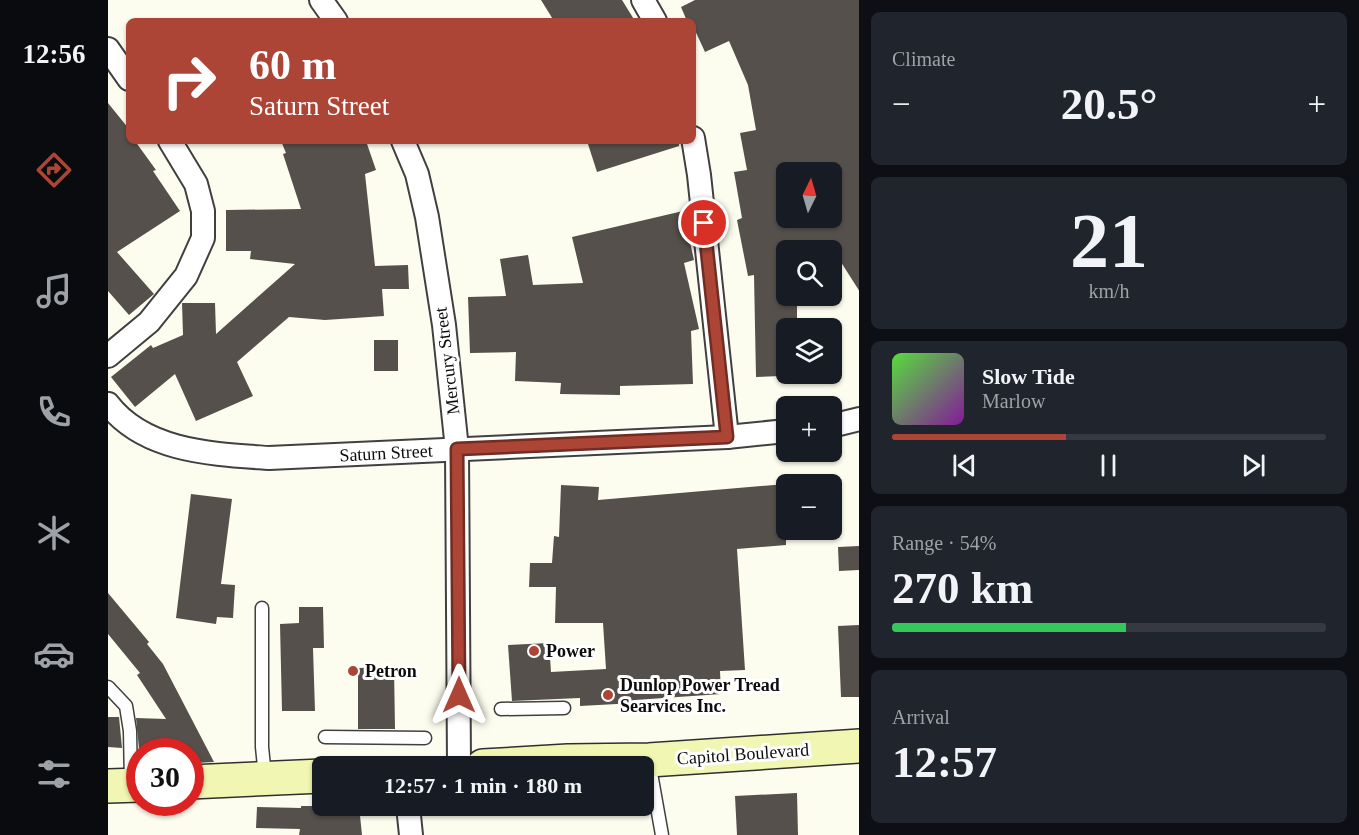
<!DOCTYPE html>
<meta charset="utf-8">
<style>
body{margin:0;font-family:"Times New Roman",serif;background:#20242c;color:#f1f3f6;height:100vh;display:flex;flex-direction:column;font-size:22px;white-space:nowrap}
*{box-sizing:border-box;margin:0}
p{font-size:20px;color:#9ea1a6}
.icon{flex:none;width:33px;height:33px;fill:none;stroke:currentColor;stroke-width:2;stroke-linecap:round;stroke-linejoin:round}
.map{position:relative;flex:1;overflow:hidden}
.details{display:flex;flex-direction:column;gap:12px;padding:12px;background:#0d0f14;width:500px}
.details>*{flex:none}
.hud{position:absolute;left:18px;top:18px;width:570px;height:126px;border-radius:9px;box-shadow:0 2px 4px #0004;background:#ad4536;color:#fff;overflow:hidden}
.needle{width:39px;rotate:5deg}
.controls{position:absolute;left:668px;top:162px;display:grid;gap:12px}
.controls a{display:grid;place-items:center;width:66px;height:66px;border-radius:9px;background:#171b24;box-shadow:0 2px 4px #0004;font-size:30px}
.speed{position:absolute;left:18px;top:738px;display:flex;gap:12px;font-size:30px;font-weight:700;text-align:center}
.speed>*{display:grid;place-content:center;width:78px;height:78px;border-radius:50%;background:#171b24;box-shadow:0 2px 4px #0004;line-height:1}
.speed .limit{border:9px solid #d22;background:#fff;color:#111}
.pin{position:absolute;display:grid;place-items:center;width:51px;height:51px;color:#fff;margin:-26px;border:3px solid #fff;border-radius:50%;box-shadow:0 2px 6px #0007}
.me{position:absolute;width:66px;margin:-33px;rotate:0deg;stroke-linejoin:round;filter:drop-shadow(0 0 4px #0008)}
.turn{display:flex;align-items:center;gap:21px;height:126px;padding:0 24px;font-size:27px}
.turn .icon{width:78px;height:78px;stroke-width:2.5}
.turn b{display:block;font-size:42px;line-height:51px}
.big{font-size:45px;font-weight:800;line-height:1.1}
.details .tile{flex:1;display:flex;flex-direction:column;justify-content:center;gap:9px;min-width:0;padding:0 21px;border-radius:9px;background:#20242c}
.details .dial{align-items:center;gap:0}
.dial b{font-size:78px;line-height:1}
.song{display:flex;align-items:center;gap:18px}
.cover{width:72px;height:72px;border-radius:9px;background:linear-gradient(135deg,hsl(110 70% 55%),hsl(290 70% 35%))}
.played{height:6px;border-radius:3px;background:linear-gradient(90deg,#ad4536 40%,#363941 40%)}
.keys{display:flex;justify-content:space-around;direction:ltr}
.heat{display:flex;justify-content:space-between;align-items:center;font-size:33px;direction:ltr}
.charge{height:9px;border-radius:4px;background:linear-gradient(90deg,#34c759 54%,#363941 0)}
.trip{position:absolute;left:204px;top:756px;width:342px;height:60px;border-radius:9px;background:#171b24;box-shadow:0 2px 4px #0004;font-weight:800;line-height:60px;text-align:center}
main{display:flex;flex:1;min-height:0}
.tabs{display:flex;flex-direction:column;width:108px;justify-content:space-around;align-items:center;background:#090b0e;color:#9ea1a6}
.tabs .icon{width:42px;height:42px}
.tabs .selected{color:#ad4536}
.tabs b{font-size:27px;color:#f1f3f6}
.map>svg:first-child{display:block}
.building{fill:#55504b;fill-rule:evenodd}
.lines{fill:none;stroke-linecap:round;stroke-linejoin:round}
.service-casing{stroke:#404040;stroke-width:15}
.minor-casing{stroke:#404040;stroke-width:26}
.secondary-casing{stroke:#2f2f2f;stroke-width:36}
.service{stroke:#fff;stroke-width:12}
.minor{stroke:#fff;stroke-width:22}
.secondary{stroke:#f1f6b2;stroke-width:33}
.route-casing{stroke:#702d23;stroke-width:15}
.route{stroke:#ad4536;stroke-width:10}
.poi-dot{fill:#ad4536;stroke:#fff;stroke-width:2}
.labels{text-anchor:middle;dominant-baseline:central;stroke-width:6;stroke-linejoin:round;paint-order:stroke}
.street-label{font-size:18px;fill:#0d0d0d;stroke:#fff}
.poi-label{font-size:18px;font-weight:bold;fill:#0d0d0d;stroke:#fff;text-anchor:start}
</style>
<main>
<nav class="tabs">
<b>12:56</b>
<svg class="icon selected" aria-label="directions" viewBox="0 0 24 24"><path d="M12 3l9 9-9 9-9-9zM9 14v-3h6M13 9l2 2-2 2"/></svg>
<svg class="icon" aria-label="music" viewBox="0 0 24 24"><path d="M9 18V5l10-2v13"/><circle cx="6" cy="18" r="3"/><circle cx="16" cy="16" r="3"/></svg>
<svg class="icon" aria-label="phone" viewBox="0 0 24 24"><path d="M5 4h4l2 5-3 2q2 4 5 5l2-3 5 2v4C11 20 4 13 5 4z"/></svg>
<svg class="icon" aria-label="climate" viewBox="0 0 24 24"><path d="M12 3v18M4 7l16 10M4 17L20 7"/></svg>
<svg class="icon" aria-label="car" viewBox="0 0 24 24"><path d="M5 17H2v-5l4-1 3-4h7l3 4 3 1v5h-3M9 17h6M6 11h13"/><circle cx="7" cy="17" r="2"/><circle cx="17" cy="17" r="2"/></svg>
<svg class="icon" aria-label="filters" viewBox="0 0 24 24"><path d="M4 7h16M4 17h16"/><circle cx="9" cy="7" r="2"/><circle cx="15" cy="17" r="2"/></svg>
</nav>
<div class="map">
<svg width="752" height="835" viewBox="0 0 752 835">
<rect width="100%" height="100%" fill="#fdfdef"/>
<g class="building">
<path d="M433,0H514L527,21H446Z"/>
<path d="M587,0H752V292L731,259L723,260V250H678V298H689V328H678V349H672L673,376L648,377L646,275L640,276L629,220L634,218L626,172L639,170L632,133L648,130L640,85L621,41L597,52L585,26V21H579L573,7ZM678,172H723V218H678Z"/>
<path d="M0,103L21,129V141H27L48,170L45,171L72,211L9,252L46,294L21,315L0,291Z"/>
<path d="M173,141H258L268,170L257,174L267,266L300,265L301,289H274L276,316L217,320L181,317L129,362L145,396L88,421L67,374L27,407L3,377L43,345L45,348L75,335L74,303H107L108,334L187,264L142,259L143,251H118V210L193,209L175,154L178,153Z"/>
<path d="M479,141H571V146L489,172Z"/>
<path d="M575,211L586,260L576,263L591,329L583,331L585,384L512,386V395L452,394L453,383L407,381L408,352L362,353L360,297L398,296L392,259L420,255L425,285L475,283L464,237Z"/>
<rect x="266" y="340" width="24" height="31"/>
<path d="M678,484V545L629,549L637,670L612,671L613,694L527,700V703L472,706V698L404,701L400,645L441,643L443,672L498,669L495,623H447L448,587H421L422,563H444L446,536L451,537L453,485L491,487L490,500Z"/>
<path d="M83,494L124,499L113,584L127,585L125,618L109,617L108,624L68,618Z"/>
<path d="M752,546V570L731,571L730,547Z"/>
<path d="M0,593L41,642L39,644L55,664L106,762L87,763L82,756V752L31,749L28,718L58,719L29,675L32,673L0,634Z"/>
<path d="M191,607H215L216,648H205L207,711H174L172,624L191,623Z"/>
<path d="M752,625V697H733L730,626Z"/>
<path d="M286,667L287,729H250V668Z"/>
<path d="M0,717H11L14,748L0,747Z"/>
<path d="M689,793L690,835H629L627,796Z"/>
<path d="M193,806H251L254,835H191L192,829L148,828L149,807L193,808Z"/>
</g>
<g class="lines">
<g class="service-casing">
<g id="service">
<path d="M154,608V747L157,776"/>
<path d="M0,687L18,706L22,731L23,783"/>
<path d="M393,709L456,708"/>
<path d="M217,737L317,738"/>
<path d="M541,762L554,835"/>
</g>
</g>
<g class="minor-casing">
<g id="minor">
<path d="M213,0L228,21"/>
<path d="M535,0L547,21"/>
<path d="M0,49L21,79"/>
<path d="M585,138L591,175L619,437"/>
<path d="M295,141L309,174L319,217L336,325L349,449L351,766"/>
<path d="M0,356L41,322L78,276L95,238V211L88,184L62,141"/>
<path d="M0,404C37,452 105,454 161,458L619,437L678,431"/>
<path d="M723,426L752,419"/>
<path d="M300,806L303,835"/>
</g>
</g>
<g class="secondary-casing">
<g id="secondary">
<path d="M375,766L460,761L541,760L752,746"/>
<path d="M82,782L214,776"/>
<path d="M0,786L32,785"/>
</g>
</g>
<use href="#service" class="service"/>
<use href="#minor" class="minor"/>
<use href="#secondary" class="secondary"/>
</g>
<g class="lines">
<g class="route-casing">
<path id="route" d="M351,695L349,449L619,437L596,223"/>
</g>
<use href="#route" class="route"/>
</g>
<g class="poi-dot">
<circle cx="426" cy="651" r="6"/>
<circle cx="245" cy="671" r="6"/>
<circle cx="500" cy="695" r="6"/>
</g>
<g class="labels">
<g class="street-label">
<text transform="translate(339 361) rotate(-97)">Mercury Street</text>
<text transform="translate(278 453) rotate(-3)">Saturn Street</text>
<text transform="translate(635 754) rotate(-4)">Capitol Boulevard</text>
</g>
<g class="poi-label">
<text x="438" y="651">Power</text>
<text x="257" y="671">Petron</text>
<text x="512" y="685">Dunlop Power Tread<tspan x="512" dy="21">Searvices Inc.</tspan></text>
</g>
</g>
</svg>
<div class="controls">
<a><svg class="needle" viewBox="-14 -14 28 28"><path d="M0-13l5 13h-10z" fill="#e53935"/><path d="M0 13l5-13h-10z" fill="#9ea1a6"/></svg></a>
<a><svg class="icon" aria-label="search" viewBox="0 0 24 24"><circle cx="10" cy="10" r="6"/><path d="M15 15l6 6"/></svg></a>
<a><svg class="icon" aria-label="layers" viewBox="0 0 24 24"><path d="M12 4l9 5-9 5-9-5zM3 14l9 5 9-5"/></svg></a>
<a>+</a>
<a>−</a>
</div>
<div class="speed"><div class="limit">30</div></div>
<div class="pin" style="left:596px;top:223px;background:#d93025"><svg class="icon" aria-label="arrive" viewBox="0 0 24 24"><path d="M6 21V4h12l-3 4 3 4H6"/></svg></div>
<svg class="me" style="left:351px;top:695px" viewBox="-20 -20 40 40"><path d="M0-17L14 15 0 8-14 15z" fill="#ad4536" stroke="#fff" stroke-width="4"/></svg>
<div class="trip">12:57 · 1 min · 180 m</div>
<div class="hud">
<div class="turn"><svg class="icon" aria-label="right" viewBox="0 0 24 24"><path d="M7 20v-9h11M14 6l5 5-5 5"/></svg><div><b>60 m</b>Saturn Street</div></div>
</div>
</div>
<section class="details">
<div class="tile"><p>Climate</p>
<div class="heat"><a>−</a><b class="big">20.5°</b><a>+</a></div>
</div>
<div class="tile dial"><b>21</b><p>km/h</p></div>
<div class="tile">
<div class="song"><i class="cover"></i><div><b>Slow Tide</b><p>Marlow</p></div></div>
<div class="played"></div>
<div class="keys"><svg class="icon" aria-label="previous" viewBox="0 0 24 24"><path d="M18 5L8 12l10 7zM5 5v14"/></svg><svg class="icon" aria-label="pause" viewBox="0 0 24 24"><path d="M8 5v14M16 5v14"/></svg><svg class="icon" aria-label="next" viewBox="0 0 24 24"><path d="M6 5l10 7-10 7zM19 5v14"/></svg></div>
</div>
<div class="tile"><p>Range · 54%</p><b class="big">270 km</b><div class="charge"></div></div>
<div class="tile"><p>Arrival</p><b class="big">12:57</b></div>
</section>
</main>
